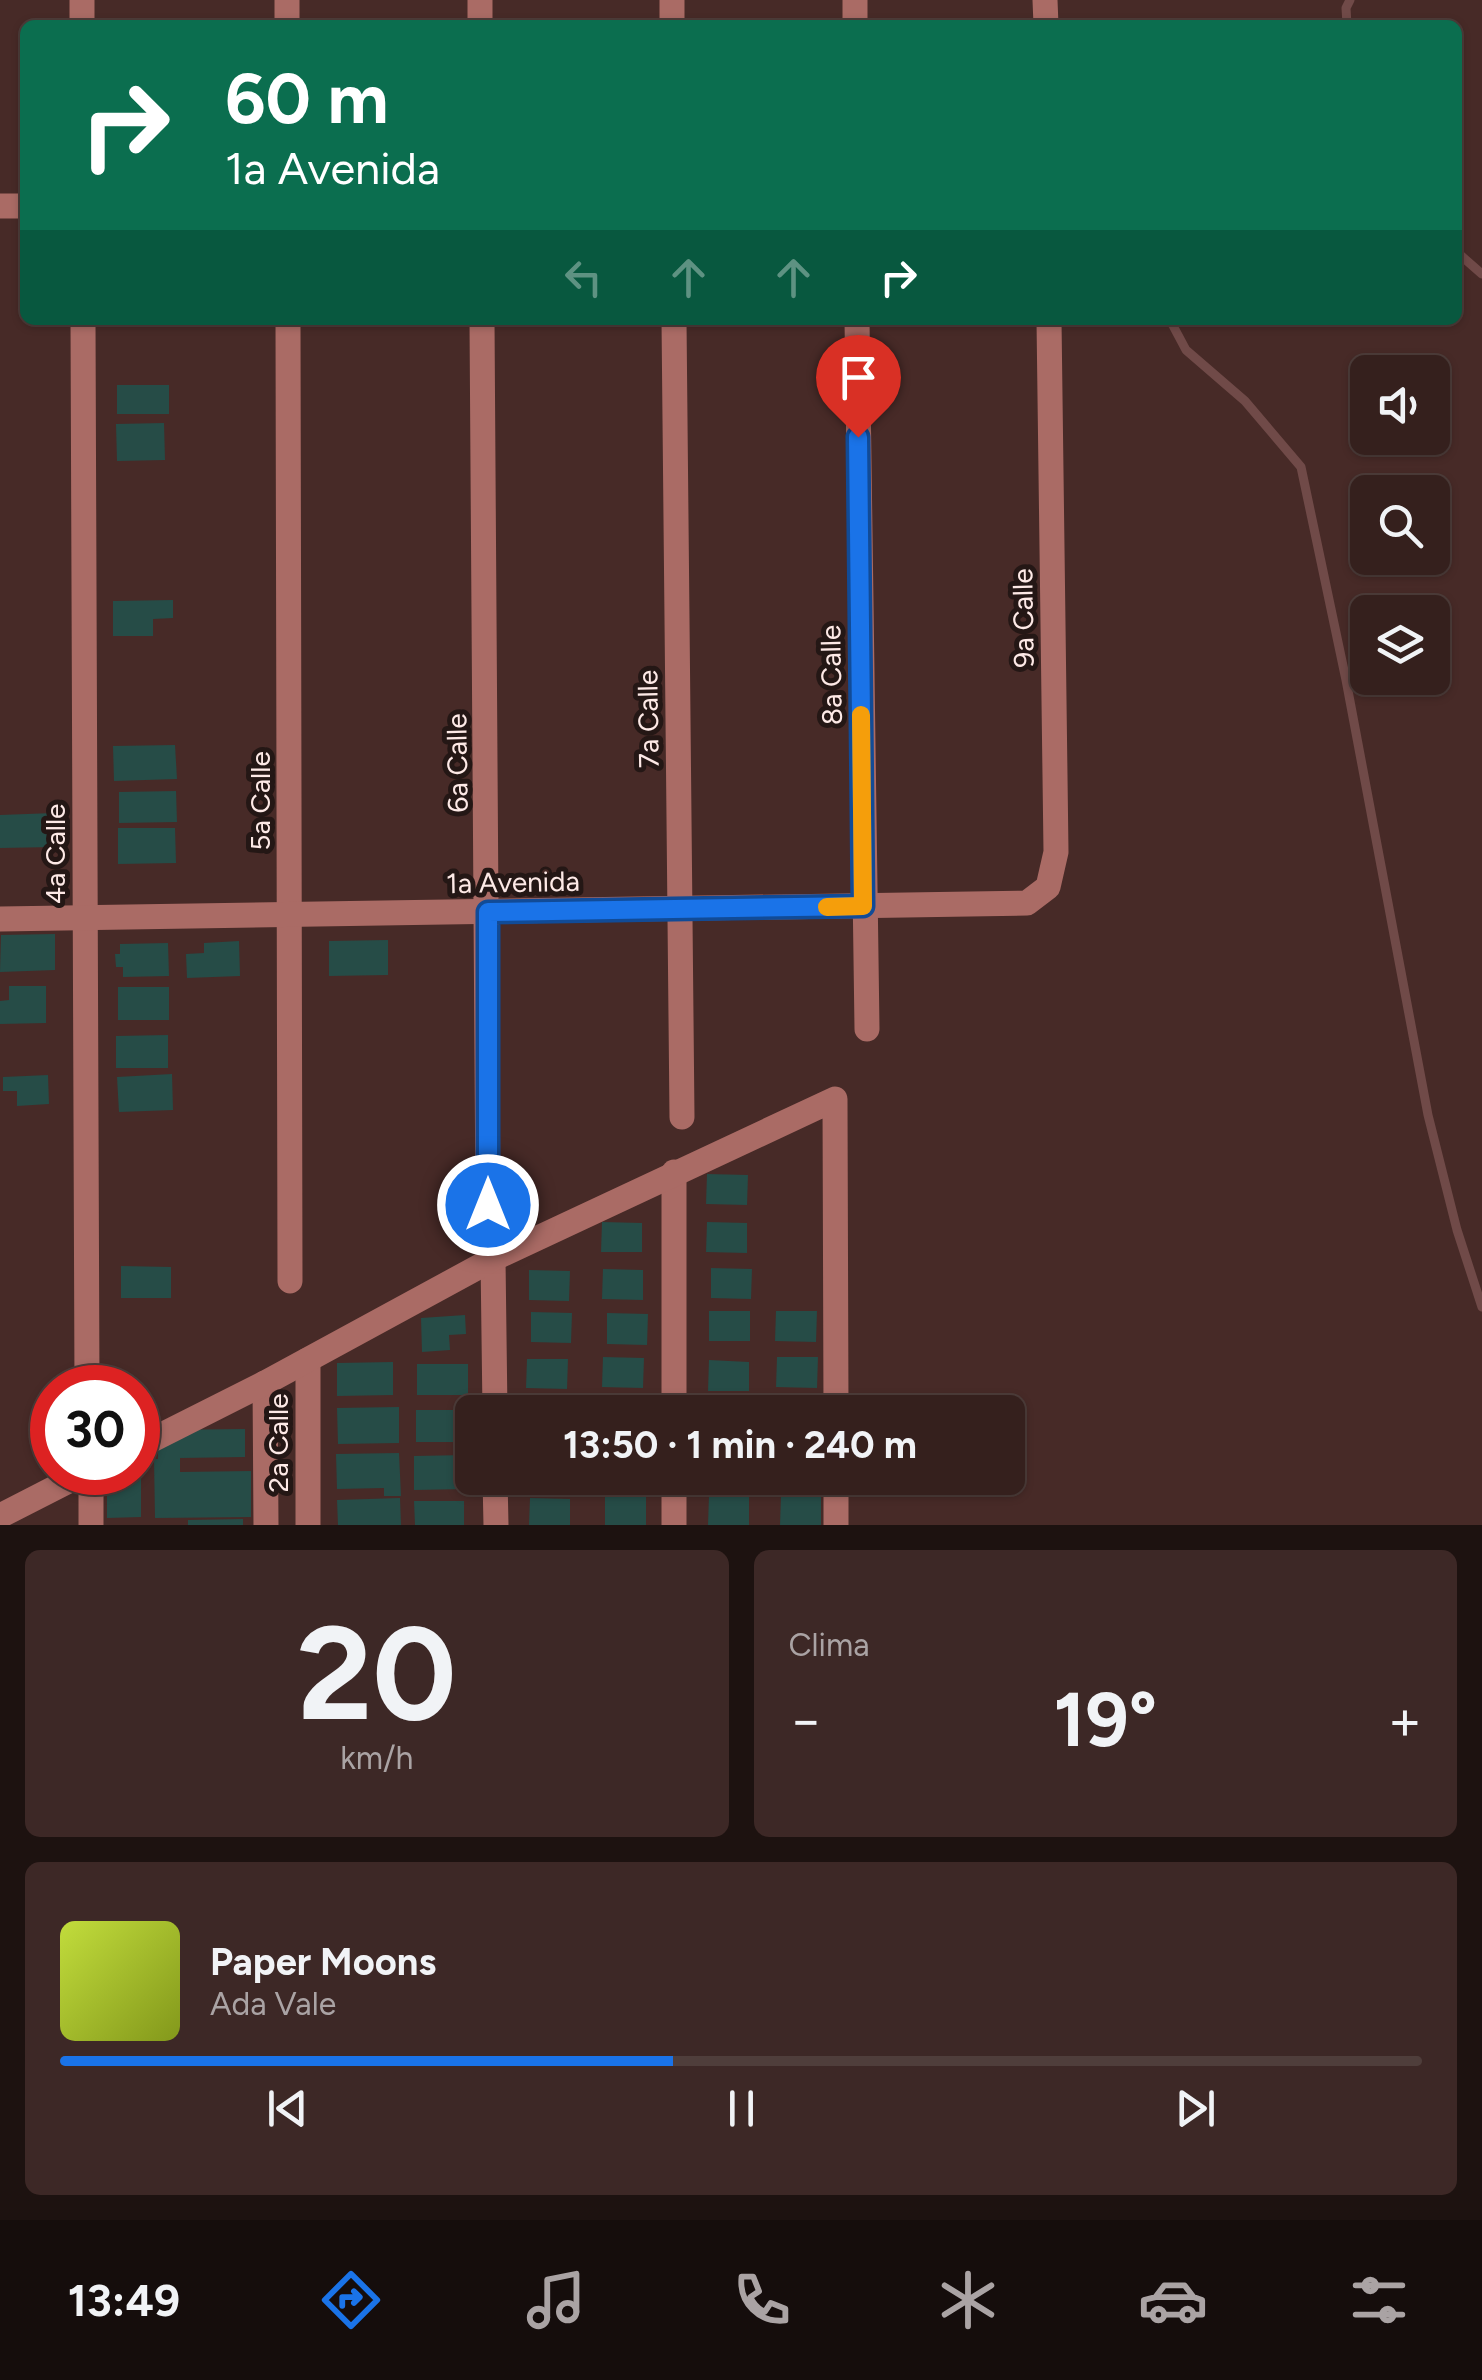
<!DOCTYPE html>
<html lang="es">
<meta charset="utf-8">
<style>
body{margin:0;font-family:Figtree,sans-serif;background:#3d2826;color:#f1f3f6;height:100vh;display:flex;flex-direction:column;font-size:38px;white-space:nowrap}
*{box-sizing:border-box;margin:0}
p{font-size:32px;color:#aaa3a4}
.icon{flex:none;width:55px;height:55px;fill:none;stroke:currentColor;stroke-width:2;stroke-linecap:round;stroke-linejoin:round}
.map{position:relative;height:1525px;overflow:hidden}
.sheet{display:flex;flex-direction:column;gap:25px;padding:25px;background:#1d1210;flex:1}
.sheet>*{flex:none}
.guide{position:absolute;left:20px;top:20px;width:1442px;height:305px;border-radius:15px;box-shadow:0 2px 8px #0004,0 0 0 2px #4f3e3b;background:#0b6e4f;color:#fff;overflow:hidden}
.fabs{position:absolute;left:1350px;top:355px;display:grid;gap:20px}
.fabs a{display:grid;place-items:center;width:100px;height:100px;border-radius:15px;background:#35201d;box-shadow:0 2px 8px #0004,0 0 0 2px #4f3e3b;font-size:50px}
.speed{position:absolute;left:30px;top:1365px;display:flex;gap:20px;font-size:50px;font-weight:700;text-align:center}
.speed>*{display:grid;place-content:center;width:130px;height:130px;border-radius:50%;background:#35201d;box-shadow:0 2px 8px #0004,0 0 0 2px #4f3e3b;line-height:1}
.speed .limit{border:15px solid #d22;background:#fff;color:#111}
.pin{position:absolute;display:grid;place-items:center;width:85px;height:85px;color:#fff;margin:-102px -42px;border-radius:50% 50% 50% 0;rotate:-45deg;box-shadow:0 0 10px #0007}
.pin .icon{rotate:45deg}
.me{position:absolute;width:110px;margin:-55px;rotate:0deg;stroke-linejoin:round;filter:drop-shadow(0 0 8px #0008)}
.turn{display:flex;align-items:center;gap:35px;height:210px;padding:0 40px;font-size:45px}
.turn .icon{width:130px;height:130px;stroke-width:2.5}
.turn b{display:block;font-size:70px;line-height:85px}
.lanes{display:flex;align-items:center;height:95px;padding:0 40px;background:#0003;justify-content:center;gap:50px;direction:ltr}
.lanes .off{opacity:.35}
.big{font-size:75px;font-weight:700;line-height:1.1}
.sheet .card{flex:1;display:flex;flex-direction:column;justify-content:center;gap:15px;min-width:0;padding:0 35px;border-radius:15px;background:#3d2826}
.sheet .dial{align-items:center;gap:0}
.dial b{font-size:130px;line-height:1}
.song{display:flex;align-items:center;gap:30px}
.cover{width:120px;height:120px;border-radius:15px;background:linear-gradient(135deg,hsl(70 70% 55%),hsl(70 70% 35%))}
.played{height:10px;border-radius:5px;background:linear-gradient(90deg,#1a73e8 45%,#4f3e3b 45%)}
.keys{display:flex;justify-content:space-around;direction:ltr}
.heat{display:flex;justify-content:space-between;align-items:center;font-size:55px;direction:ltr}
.sheet .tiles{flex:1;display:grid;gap:25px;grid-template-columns:1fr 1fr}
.card:last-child{grid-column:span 2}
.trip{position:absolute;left:455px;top:1395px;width:570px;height:100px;border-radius:15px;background:#35201d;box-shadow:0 2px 8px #0004,0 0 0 2px #4f3e3b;font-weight:700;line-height:100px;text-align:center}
.tabs{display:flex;height:160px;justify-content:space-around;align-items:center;background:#150d0c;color:#aaa3a4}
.tabs .icon{width:70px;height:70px}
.tabs .selected{color:#1a73e8}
.tabs b{font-size:45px;color:#f1f3f6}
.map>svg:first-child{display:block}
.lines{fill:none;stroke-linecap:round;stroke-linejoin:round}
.stream{stroke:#704a48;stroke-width:9}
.building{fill:#264c47}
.minor{stroke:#aa6b65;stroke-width:25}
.route-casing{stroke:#114b97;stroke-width:25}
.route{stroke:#1a73e8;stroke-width:18}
.slow{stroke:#f59e0b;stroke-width:18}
.labels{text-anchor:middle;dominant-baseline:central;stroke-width:10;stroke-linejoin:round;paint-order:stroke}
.street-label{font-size:28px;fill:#fde9e6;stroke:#241715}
</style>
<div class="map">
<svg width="1482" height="1525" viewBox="0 0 1482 1525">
<rect width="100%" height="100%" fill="#472a27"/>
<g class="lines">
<g class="stream">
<path d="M1347,25L1346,8L1350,0"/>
<path d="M1458,253L1482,274"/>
<path d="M1170,320L1186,350L1245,401L1301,467L1346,680L1428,1115L1457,1230L1482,1307"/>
</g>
</g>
<g class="building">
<rect x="117" y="385" width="52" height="29"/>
<path d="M164,423L165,460L117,461L116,424Z"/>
<path d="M173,600V618L153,619V636H113V601Z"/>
<path d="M175,745L177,779L114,781L113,746Z"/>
<path d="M176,791L177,822L119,823V792Z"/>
<path d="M54,813L55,847L0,848V815Z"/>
<path d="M118,828H175L176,863L118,864Z"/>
<path d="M55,934V970L0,972L1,935Z"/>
<path d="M388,940V975L329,976V941Z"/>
<path d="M239,941L240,976L187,978L186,954L204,953V943Z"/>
<path d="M168,943L169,976L123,977V967H116L115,954H120V944Z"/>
<path d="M9,986H46V1023L0,1024V1001L9,1000Z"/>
<rect x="118" y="987" width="51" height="33"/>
<path d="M168,1035V1068H116V1036Z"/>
<path d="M172,1074L173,1110L119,1112L117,1077Z"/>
<path d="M48,1075L49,1104L17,1106V1091H3V1077Z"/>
<path d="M707,1174L748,1175L747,1205L706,1204Z"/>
<path d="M602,1222L642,1223V1252H601Z"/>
<path d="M707,1222L747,1223V1253L706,1252Z"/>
<path d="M121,1266L171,1267V1298H121Z"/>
<path d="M711,1268L752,1269L751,1299L711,1298Z"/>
<path d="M603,1269L643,1270V1300L602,1299Z"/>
<path d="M529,1270L570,1271L569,1301L529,1300Z"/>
<rect x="709" y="1311" width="41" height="30"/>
<path d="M776,1311H817L816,1342L775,1341Z"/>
<path d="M531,1312L572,1313L571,1343L531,1342Z"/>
<path d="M607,1313L648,1314L647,1345L607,1344Z"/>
<path d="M465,1315L466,1334L449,1335L450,1350L422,1352L421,1318Z"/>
<path d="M603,1357L644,1358L643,1388L602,1387Z"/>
<path d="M777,1357H818L817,1388L776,1387Z"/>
<path d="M527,1359H568L567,1389L526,1388Z"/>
<path d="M709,1360L749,1362V1391H708Z"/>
<path d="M393,1362V1395L337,1396V1363Z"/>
<rect x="417" y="1364" width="51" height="31"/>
<path d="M776,1403L817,1404V1412H776Z"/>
<path d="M602,1404L643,1406V1412H602Z"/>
<path d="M531,1406L571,1407V1412H530Z"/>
<path d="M399,1407V1443L338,1444L337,1408Z"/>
<rect x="416" y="1410" width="50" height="32"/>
<path d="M245,1429V1457L180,1458V1472L251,1471V1517L155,1518L154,1459H158V1430Z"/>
<path d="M399,1453L401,1496H384V1488L337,1489L336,1454Z"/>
<path d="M467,1455V1489L414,1490V1456Z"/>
<path d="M115,1472H141V1517L107,1518V1490L115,1489Z"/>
<path d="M711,1478H752V1485L711,1484Z"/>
<path d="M605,1495L646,1496V1525H605Z"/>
<path d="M781,1495L821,1496V1525H780Z"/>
<path d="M709,1496L749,1497V1525H708Z"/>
<path d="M400,1498L401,1525H338L337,1500Z"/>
<path d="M530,1498L570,1499V1525H529Z"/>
<path d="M414,1501H464V1525H415Z"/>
<path d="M243,1519V1525H188V1520Z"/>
</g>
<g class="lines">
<g class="minor">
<path d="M82,0V25"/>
<path d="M287,0V25"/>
<path d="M480,0V25"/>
<path d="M672,0V25"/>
<path d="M855,0V25"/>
<path d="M1045,0L1046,25"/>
<path d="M0,206H25"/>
<path d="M83,320L87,1388"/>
<path d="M288,320L290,1281"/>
<path d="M482,320L488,1205"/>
<path d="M674,320L682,1117"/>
<path d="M857,320L867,1029"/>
<path d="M0,919L1027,903L1048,887L1056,852L1049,320"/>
<path d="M493,1259L495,1412"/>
<path d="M308,1360V1525"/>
<path d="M265,1383L266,1525"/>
<path d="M674,1412V1172"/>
<path d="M138,1447L265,1383L493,1259L835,1099L836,1412"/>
<path d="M495,1478L496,1525"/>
<path d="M836,1478V1525"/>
<path d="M0,1516L86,1472"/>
<path d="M91,1525V1472"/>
<path d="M674,1525V1478"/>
</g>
</g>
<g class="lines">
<g class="route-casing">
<path id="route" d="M488,1205V912L863,906L858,437"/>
</g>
<use href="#route" class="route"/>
<path class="slow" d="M827,907L863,906L861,715"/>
</g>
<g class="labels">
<g class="street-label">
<text transform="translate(1023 618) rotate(-91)">9a Calle</text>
<text transform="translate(831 675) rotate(-91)">8a Calle</text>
<text transform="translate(648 719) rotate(-91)">7a Calle</text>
<text transform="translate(457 763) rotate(-91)">6a Calle</text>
<text transform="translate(260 801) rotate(-90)">5a Calle</text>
<text transform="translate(55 854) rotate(-90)">4a Calle</text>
<text transform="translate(513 882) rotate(-1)">1a Avenida</text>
<text transform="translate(278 1443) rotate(-90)">2a Calle</text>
</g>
</g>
</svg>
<div class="fabs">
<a><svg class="icon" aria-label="sound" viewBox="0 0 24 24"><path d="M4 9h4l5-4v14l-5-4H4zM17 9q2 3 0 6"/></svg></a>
<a><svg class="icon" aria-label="search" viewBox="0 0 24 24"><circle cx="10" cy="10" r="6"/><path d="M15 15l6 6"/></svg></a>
<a><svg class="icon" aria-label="layers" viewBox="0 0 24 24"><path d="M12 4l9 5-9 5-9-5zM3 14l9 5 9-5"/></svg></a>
</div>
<div class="speed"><div class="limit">30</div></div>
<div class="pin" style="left:858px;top:437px;background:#d93025"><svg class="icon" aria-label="arrive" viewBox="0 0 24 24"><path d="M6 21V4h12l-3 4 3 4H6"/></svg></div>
<svg class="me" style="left:488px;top:1205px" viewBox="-20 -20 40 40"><circle r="17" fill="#1a73e8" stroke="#fff" stroke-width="3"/><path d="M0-11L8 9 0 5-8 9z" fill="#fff"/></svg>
<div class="trip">13:50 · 1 min · 240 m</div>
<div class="guide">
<div class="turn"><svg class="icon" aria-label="right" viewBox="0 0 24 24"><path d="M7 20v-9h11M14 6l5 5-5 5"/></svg><div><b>60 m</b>1a Avenida</div></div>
<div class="lanes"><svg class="icon off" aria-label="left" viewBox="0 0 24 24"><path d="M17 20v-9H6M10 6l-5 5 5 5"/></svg><svg class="icon off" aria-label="ahead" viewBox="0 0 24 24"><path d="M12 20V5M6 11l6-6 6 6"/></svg><svg class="icon off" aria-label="ahead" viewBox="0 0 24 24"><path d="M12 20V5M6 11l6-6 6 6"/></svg><svg class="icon" aria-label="right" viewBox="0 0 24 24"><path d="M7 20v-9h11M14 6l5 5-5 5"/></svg></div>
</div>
</div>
<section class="sheet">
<div class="tiles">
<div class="card dial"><b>20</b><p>km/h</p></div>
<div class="card"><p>Clima</p>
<div class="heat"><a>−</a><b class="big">19°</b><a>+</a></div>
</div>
<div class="card">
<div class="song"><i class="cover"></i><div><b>Paper Moons</b><p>Ada Vale</p></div></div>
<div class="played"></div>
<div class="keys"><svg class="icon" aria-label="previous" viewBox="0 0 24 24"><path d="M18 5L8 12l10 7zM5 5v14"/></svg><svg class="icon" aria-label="pause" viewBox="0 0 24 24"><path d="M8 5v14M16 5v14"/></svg><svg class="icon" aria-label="next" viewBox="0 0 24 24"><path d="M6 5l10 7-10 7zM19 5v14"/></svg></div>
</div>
</div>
</section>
<nav class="tabs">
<b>13:49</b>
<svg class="icon selected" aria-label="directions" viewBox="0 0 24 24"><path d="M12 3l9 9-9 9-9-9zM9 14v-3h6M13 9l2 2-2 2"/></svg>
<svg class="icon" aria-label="music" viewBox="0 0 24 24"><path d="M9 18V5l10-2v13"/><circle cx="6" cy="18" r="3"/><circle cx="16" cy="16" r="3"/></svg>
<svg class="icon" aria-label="phone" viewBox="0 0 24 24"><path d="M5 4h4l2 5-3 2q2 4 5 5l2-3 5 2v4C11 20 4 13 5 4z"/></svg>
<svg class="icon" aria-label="climate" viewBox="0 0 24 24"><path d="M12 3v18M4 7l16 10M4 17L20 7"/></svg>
<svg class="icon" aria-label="car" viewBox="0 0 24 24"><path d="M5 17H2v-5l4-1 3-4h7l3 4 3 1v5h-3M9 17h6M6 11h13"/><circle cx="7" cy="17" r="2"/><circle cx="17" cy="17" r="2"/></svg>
<svg class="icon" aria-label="filters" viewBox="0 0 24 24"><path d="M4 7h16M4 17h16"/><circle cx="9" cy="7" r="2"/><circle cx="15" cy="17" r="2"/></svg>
</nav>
